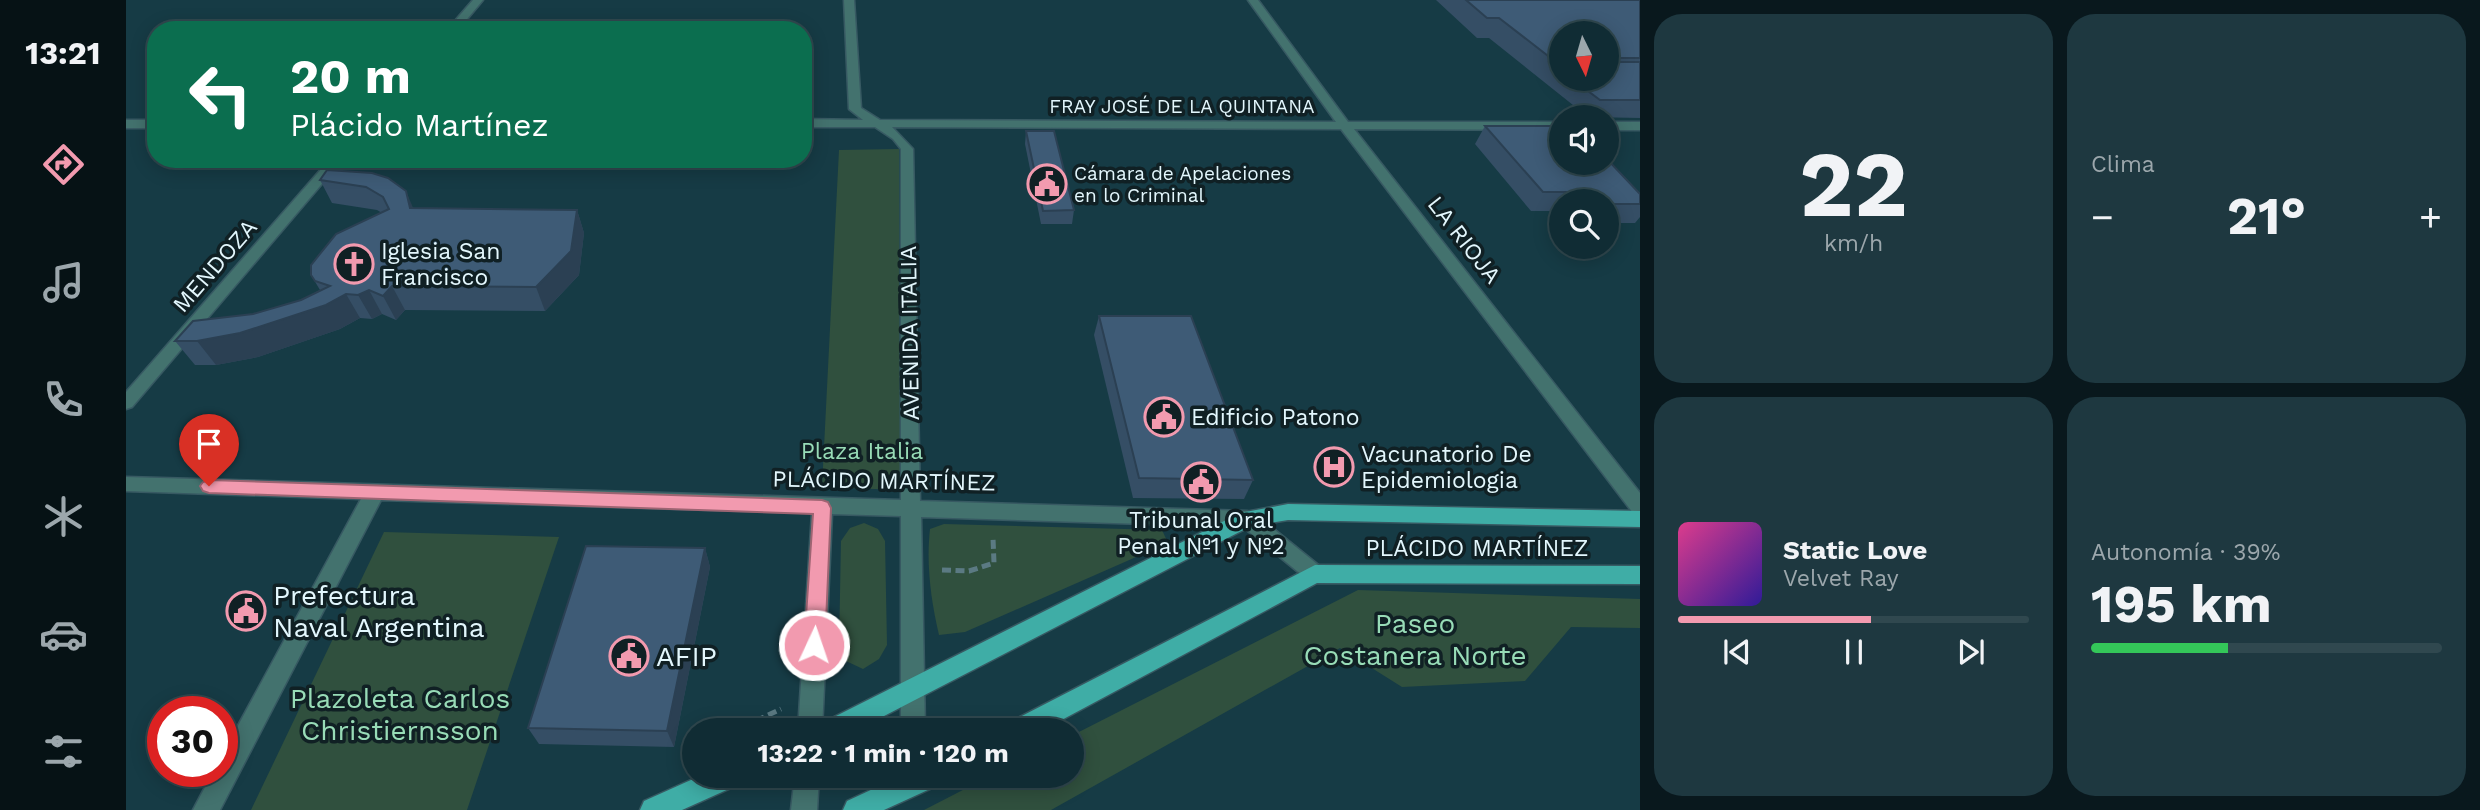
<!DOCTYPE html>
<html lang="es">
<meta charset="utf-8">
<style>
body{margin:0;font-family:"Work Sans",sans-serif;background:#1e3840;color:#f1f3f6;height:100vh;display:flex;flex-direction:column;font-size:26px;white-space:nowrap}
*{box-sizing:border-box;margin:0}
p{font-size:23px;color:#9ca7ac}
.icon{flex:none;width:38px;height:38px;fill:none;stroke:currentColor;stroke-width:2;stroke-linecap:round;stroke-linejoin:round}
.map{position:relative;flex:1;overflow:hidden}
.sheet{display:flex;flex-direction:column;gap:14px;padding:14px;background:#09181d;width:840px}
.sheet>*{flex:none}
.banner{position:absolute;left:21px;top:21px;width:665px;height:147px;border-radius:28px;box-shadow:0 4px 18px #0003,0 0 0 2px #30484f;background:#0b6e4f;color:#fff;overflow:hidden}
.needle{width:46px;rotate:175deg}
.fabs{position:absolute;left:1423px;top:21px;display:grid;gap:14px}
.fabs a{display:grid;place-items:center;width:70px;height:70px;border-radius:50%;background:#102c34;box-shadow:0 4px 18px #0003,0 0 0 2px #30484f;font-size:35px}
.speed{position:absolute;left:21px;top:696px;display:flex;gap:14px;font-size:35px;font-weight:700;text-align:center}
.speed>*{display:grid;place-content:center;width:91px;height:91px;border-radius:50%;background:#102c34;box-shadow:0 4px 18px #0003,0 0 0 2px #30484f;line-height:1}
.speed .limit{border:10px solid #d22;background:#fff;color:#111}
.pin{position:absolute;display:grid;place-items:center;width:60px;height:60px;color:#fff;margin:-72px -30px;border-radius:50% 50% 50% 0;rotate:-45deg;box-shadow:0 0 7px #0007}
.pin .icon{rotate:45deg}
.me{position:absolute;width:77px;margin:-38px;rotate:3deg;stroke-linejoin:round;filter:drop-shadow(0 0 5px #0008)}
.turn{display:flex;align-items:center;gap:24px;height:147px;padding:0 28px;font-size:32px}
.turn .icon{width:91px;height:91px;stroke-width:2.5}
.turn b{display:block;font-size:49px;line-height:60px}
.big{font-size:52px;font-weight:700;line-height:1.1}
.sheet .card{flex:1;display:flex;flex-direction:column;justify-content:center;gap:10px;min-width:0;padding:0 24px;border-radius:28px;background:#1e3840}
.sheet .dial{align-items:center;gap:0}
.dial b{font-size:91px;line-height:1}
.song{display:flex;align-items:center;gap:21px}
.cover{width:84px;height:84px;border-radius:10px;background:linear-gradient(135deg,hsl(330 70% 55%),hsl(250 70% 35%))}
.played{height:7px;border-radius:4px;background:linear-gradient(90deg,#f29aaf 55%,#30484f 55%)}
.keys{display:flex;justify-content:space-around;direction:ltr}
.heat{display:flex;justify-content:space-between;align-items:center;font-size:38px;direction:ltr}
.charge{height:10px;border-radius:5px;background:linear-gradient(90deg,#34c759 39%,#30484f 0)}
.sheet .tiles{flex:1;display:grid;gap:14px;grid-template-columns:repeat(2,1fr)}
.trip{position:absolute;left:556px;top:718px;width:402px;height:70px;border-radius:35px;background:#102c34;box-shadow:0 4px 18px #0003,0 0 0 2px #30484f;font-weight:700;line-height:70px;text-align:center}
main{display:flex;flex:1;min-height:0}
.tab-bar{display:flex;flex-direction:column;width:126px;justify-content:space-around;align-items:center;background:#061215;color:#9ca7ac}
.tab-bar .icon{width:49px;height:49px}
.tab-bar .active{color:#f29aaf}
.tab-bar b{font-size:32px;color:#f1f3f6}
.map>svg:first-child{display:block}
.green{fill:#30503e}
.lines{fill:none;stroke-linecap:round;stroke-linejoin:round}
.street-casing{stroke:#375962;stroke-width:3}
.primary-casing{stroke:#375962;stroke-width:3}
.path{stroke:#5b7a83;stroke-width:5;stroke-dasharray:9 4.5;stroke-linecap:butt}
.street{fill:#43726e;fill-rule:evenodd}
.primary{fill:#3fada6;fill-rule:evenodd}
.wall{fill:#354e65;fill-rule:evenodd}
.shaded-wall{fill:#2b4053}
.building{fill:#3e5b76;stroke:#2b4053;stroke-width:2}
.route{fill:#f29aaf;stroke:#9d6472;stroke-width:2}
.labels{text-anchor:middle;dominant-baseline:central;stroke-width:7;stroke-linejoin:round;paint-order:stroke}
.far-street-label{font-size:19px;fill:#e3f7fd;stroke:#102024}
.far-poi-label{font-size:19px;fill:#e3f7fd;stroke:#102024;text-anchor:start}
.street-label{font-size:23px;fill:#e3f7fd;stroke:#102024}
.poi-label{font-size:23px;fill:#e3f7fd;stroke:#102024;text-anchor:start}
.park-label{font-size:23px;fill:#98dcb7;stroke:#102024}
.near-poi-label{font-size:28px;fill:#e3f7fd;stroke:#102024;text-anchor:start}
.near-park-label{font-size:28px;fill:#98dcb7;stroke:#102024}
</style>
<main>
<nav class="tab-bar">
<b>13:21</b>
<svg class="icon active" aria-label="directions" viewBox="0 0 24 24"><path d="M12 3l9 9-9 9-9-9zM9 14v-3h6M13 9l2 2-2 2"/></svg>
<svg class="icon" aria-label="music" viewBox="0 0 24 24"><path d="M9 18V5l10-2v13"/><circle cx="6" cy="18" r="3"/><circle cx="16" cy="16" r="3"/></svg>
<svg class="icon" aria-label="phone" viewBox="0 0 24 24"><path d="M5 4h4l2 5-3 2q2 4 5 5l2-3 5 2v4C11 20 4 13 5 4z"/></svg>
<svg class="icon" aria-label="climate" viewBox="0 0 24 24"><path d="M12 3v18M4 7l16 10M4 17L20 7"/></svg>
<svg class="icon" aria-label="car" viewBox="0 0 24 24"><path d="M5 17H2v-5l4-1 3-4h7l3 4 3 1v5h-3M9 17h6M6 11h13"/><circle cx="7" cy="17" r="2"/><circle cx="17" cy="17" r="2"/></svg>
<svg class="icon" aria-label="filters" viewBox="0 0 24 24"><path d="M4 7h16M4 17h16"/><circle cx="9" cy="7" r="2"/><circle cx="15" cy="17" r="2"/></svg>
</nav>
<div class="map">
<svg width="1514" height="810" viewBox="0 0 1514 810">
<rect width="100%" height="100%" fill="#163b45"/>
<g class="green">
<path d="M773,149L774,490L696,487L713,150Z"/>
<path d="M738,523L752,529L759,541L761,645L753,659L737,669L720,661L713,647L715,541L724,528Z"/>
<path d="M818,524L1036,530L1042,543L839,632L813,635C805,601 800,564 804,529Z"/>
<path d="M258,532L433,537L341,810H125Z"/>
<path d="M1232,590L1514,599V628L1445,627L1399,681L1276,687L1214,648L925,810H798L866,775H947V735Z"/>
</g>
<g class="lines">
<g class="street-casing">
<g id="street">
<path d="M347,0H357L332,30H321Z"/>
<path d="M718,0H728L735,108L754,120L1210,122L1122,0H1132L1222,122H1435V130L1228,129L1514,493V515L1507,513L1215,129L766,127L787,149L794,501L1121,511L1128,513L1196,568L1199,574L1196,580L1189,583L1182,580L1117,527L795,517L799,730H775V516L706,514L696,730H672L686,513L255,500L94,810H67L87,772H96V755L235,499L0,491V477L775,500V149L767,139L749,127H677V119L737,120L723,109Z"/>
<rect x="0" y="120" width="30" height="8"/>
<rect x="1480" y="122" width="34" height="8"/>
<path d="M204,159H217L6,407L0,409V392Z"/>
<path d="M669,775H693L691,810H665Z"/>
</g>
</g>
<g class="primary-casing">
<g id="primary">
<path d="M1162,504L1514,511V527L1162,520L1125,526L731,730H694L698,722L1114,513Z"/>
<path d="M1189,565L1514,566V584L1191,583L917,730H880L884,722Z"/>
<path d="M576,775H617L614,784L556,810H514L518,801Z"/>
<path d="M777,775H818L815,784L758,810H717L721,801Z"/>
</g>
</g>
<g class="path">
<path d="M816,570L843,571L868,563L867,538"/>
<path d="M621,730L625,723L655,709"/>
</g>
<use href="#street" class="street"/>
<use href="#primary" class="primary"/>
</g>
<g class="wall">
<path d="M1310,0H1514V118L1462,117L1363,38H1351ZM1435,33H1480V79H1435Z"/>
<path d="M1359,126L1514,194V217L1509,223H1480V201H1435V211H1405L1349,144Z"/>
<path d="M900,131L948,210L946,224H915L899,144Z"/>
<path d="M201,170L288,208L451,210L458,233L453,275L419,311L279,310L270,320L256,314L246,319L234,318L214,329L132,357L90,365H69L49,341L127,314L175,300L194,290L185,275L256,213L251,210L206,203L194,180Z"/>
<path d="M973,316L1127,480L1118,499L1007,498L968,335Z"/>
<path d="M579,548L584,567L548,747L413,744L402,728Z"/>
</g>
<g class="shaded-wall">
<path d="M280,191L290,215L284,208Z"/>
<path d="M451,210L458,233L453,275L419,311L410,287Z"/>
<path d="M266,286L279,310L270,320L257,296Z"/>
<path d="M243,290L256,314L246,319L232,295Z"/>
<path d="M220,294L234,318L214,329L132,357L90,365L71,341Z"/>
<path d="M579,548L584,567L548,747L541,731Z"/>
</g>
<g class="building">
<path d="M1340,0H1514V58H1480V33H1435V59H1426L1373,18H1361Z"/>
<path d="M1424,62H1435V71Z"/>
<path d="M1480,62H1514V100H1474L1446,79H1480Z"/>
<path d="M1359,126H1435V163H1480V158L1514,194V204H1481L1480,201H1479L1471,192H1417Z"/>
<path d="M900,131H928L948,210L917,211Z"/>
<path d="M201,170L246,173L262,178L280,191L284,208L451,210L445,251L410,287L266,286L257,296L243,290L232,295L220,294L200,305L114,333L71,341H49L67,321L127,314L175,300L204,286L189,281L185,275V265L210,234L263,209L257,197L240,187L194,180Z"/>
<path d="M973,316H1065L1127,480L1013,478Z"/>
<path d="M460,546L579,548L541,731L402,728Z"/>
</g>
<path class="route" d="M83,480L696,500L702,502L705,508L699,645L696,651L688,654L681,651L678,645L687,514L83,493L77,491L74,486L77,482Z"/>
<defs>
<g id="civic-ring" transform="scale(2.0125)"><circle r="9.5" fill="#102024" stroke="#f29aaf" stroke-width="1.5"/><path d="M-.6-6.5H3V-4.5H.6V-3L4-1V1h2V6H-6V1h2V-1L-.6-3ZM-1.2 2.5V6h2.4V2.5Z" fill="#f29aaf"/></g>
<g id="church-ring" transform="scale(2.0125)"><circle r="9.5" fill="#102024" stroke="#f29aaf" stroke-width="1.5"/><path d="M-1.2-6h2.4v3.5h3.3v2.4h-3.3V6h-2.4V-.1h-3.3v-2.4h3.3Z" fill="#f29aaf"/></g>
<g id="hospital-ring" transform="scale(2.0125)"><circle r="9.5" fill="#102024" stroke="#f29aaf" stroke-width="1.5"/><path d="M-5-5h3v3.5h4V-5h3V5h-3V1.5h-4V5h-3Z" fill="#f29aaf"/></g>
</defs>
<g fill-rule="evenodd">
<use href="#civic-ring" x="921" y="184"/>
<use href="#church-ring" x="228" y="264"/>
<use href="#civic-ring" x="1038" y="417"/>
<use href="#hospital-ring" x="1208" y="467"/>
<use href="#civic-ring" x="1075" y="482"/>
<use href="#civic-ring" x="120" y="611"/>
<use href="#civic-ring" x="503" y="656"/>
</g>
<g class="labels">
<g class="far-street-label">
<text x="1056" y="106">FRAY JOSÉ DE LA QUINTANA</text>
</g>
<g class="far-poi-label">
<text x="948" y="173">Cámara de Apelaciones<tspan x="948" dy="22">en lo Criminal</tspan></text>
</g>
<g class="street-label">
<text transform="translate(1338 240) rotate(52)">LA RIOJA</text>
<text transform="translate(89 266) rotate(-49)">MENDOZA</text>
<text transform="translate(784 333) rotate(-91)">AVENIDA ITALIA</text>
<text transform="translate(758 481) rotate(1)">PLÁCIDO MARTÍNEZ</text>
<text x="1351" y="548">PLÁCIDO MARTÍNEZ</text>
</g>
<g class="poi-label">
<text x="255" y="251">Iglesia San<tspan x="255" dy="26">Francisco</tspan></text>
<text x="1065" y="417">Edificio Patono</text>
<text x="1235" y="454">Vacunatorio De<tspan x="1235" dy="26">Epidemiologia</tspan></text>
<text x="1075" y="520" text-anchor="middle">Tribunal Oral<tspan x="1075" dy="26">Penal Nº1 y Nº2</tspan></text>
</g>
<g class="park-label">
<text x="736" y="451">Plaza Italia</text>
</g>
<g class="near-poi-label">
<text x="147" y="595">Prefectura<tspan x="147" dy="32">Naval Argentina</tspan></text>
<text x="530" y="656">AFIP</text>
</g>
<g class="near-park-label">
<text x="1289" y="623">Paseo<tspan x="1289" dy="32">Costanera Norte</tspan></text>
<text x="274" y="698">Plazoleta Carlos<tspan x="274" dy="32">Christiernsson</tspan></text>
</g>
</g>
</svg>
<div class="fabs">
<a><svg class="needle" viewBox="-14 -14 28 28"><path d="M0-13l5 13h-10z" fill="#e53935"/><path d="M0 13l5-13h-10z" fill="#9ca7ac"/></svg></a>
<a><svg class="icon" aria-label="sound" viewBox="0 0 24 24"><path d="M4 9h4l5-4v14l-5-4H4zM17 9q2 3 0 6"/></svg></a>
<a><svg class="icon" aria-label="search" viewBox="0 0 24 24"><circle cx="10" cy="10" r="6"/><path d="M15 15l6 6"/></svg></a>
</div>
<div class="speed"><div class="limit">30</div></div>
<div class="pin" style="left:83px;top:486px;background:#d93025"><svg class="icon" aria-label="arrive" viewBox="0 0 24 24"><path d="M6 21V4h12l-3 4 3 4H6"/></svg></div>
<svg class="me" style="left:688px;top:645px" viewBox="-20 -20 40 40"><circle r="17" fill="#f29aaf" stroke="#fff" stroke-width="3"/><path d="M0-11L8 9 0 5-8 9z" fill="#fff"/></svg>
<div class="trip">13:22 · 1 min · 120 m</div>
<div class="banner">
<div class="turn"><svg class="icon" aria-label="left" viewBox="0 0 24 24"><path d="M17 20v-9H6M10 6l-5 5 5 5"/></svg><div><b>20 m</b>Plácido Martínez</div></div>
</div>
</div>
<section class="sheet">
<div class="tiles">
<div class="card dial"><b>22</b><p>km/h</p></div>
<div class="card"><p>Clima</p>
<div class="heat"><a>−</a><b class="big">21°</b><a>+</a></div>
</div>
<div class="card">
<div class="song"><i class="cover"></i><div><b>Static Love</b><p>Velvet Ray</p></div></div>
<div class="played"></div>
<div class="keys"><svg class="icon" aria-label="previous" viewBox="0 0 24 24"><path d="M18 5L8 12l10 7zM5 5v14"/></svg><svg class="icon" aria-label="pause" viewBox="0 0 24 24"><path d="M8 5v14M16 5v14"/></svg><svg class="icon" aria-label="next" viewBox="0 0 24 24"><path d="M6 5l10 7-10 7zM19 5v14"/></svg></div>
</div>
<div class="card"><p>Autonomía · 39%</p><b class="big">195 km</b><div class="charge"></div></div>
</div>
</section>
</main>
